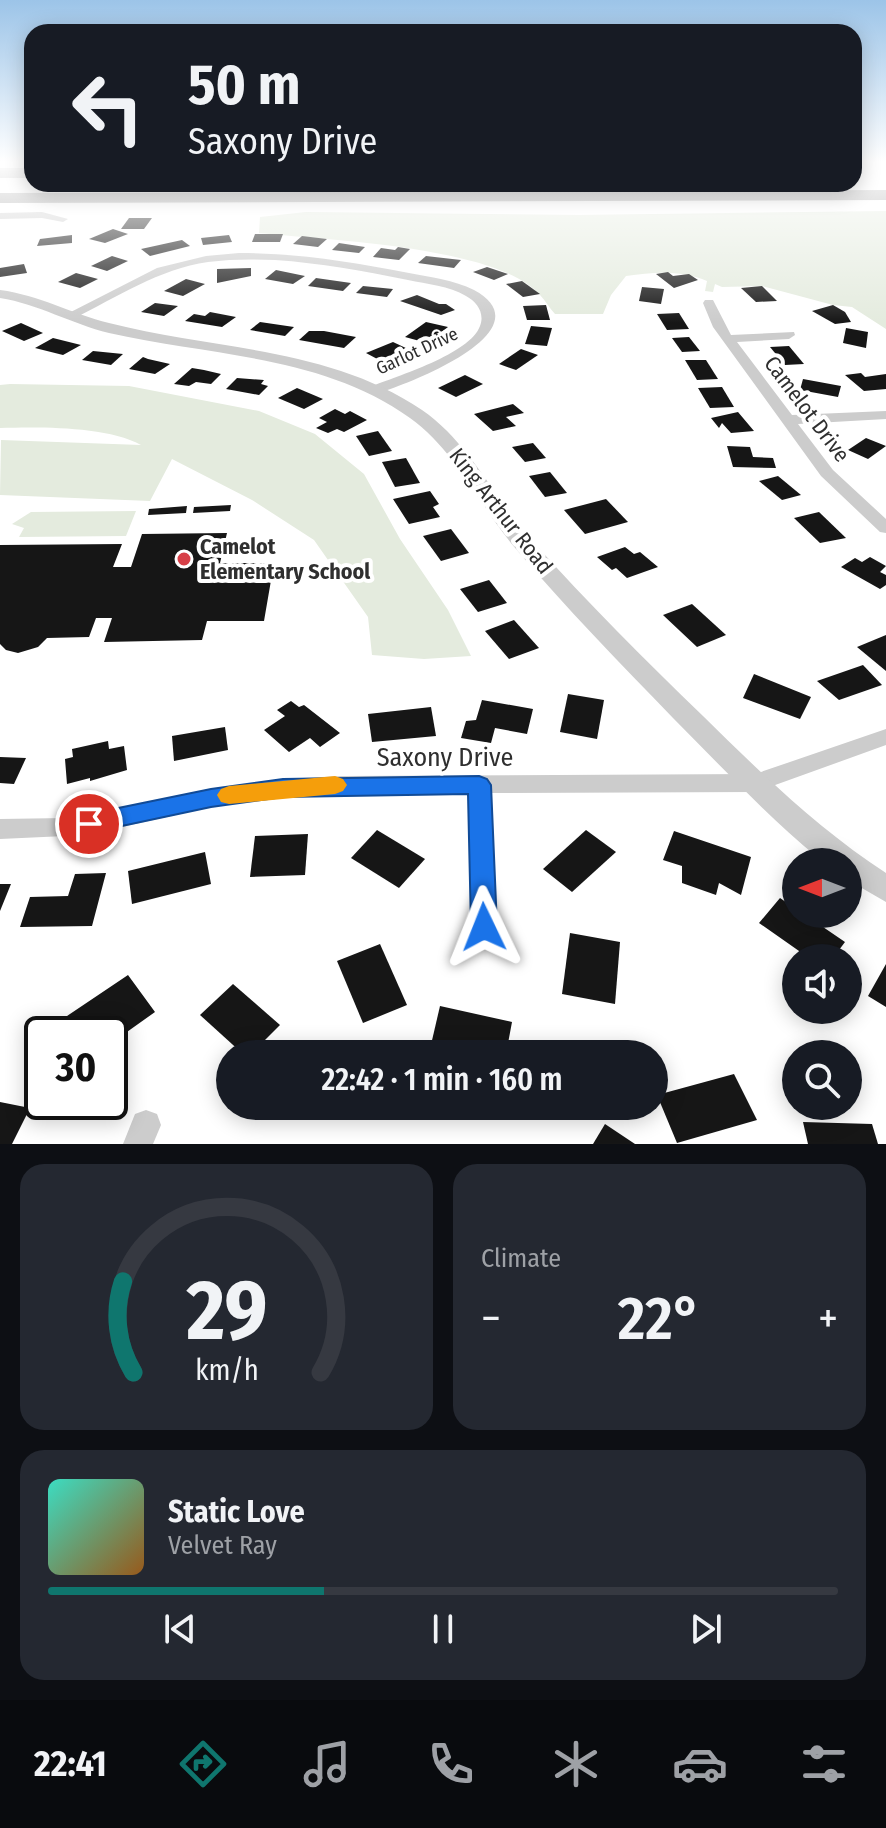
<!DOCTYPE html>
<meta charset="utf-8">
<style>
body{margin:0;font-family:"Fira Sans Condensed",sans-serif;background:#242831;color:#f1f3f6;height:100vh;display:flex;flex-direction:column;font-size:30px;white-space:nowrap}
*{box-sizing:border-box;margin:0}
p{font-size:26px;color:#9ea1a6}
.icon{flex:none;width:44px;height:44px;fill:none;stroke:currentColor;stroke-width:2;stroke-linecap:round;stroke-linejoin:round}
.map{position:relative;height:1144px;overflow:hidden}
.sheet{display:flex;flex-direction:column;gap:20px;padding:20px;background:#0d0f14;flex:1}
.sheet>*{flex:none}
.top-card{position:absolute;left:24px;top:24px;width:838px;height:168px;border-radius:24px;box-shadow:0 4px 20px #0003;background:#171b24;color:#f1f3f6;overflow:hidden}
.needle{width:52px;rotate:270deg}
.buttons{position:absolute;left:782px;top:848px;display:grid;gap:16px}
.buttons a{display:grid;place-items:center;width:80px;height:80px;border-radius:50%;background:#171b24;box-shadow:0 4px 20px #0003;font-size:40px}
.speed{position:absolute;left:24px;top:1016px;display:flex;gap:16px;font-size:40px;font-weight:700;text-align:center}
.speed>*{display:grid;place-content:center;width:104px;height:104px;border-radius:50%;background:#171b24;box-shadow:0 4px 20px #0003;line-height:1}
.speed .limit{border:4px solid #111;border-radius:12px;background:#fff;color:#111}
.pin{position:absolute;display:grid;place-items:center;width:68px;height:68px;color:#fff;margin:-34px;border:4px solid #fff;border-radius:50%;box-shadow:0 2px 8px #0007}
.me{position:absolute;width:88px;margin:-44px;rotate:358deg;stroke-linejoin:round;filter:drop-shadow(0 0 6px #0008)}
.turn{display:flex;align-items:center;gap:28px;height:168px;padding:0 32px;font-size:36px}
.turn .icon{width:104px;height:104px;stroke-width:2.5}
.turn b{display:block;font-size:56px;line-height:68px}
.big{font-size:60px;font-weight:600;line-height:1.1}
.sheet .widget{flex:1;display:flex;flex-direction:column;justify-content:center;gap:12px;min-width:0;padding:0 28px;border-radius:24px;background:#242831}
.sheet .dial{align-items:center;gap:0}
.dial svg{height:208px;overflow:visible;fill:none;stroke:#363941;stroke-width:7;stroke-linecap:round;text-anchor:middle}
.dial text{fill:#f1f3f6;stroke:none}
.song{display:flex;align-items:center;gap:24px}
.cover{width:96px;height:96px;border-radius:12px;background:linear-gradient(135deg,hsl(170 70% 55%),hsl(30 70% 35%))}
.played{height:8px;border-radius:4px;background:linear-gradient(90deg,#0f766e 35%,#363941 35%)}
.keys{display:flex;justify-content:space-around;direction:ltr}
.heat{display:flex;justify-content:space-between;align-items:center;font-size:44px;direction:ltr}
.sheet .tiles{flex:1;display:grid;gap:20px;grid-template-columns:1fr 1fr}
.widget:last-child{grid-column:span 2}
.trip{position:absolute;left:216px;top:1040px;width:452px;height:80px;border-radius:40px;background:#171b24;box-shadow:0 4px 20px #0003;font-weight:600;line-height:80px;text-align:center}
.tab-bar{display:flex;height:128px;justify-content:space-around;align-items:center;background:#090b0e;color:#9ea1a6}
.tab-bar .icon{width:56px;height:56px}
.tab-bar .active{color:#0f766e}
.tab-bar b{font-size:36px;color:#f1f3f6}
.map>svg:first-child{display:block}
.green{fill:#e4ebde}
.building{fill:#161616}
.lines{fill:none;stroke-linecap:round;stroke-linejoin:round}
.minor{fill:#ccc;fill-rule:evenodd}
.tertiary{fill:#ccc;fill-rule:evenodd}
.motorway{fill:#969696;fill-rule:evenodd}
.route{fill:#1a73e8;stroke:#114b97;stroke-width:2}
.slow{fill:#f59e0b}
.poi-dot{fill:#d74048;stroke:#fff;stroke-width:3}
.labels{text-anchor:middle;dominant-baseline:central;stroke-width:8;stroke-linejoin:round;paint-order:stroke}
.far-street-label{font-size:18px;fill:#2f2f2f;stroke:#fff}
.street-label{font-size:22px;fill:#2f2f2f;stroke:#fff}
.poi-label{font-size:22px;font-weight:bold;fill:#2f2f2f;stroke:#fff;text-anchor:start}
.near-street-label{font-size:26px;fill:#2f2f2f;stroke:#fff}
</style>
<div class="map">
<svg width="886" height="1144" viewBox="0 0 886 1144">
<rect width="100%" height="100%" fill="#fff"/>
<g class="green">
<path d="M886,211V329L852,307L833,305L762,286L722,287L715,284L713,292L705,291L707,281C680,270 655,272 626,276L611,295L603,314H555C549,308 546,301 540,295C498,246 324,240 259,233L260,217L306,212L579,215Z"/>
<path d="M10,384L129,386L259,411L315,434L364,474L400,539L448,610L471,656L424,659L372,655L368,617L314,540L252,500L172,459L150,501L0,495L1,440L141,445C106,426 40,427 0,428V385Z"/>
<path d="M136,511L126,536L19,537L24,528L12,524L31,512Z"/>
</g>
<g class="building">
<path d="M129,218H152L144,229H121Z"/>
<path d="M113,229L128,234L105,243L89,239Z"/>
<path d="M255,234H283L280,242H252Z"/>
<path d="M72,235V243L37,246L40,239Z"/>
<path d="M229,235L232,242L203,245L201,238Z"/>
<path d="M302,236L327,239L318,247L293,244Z"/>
<path d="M182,240L190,246L150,256L141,249Z"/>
<path d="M339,243L365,247L359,253L332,250Z"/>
<path d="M398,247L410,249L399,260L373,257L381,248L395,250Z"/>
<path d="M112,256L128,261L107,271L91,266Z"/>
<path d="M426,256L461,260L454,268L418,263Z"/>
<path d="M24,264L27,273L0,277V268Z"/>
<path d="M487,267L508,274L494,280L473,272Z"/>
<path d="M251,268V276L217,283V269Z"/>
<path d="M276,270L305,276L293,284L265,279Z"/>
<path d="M668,272L673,276L689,274L698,280L674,288L656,274Z"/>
<path d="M76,273L98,279L80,288L58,282Z"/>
<path d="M316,278L351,283L343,291L308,286Z"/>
<path d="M186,279L205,284L183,296L164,291Z"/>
<path d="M522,281L540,294L523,297L506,284Z"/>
<path d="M363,286L393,289L387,297L356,293Z"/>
<path d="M762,286L777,301L756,302L741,288Z"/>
<path d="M642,287L664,289L661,304L639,301Z"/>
<path d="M417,295L439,304H446L455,310L441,315L400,301Z"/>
<path d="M155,303L178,306L164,316L141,312Z"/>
<path d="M546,305L550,320H527L523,306Z"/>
<path d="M833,305L845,312L851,322L835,324L812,311Z"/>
<path d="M210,312L236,317L222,327L185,321L194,314L205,316Z"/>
<path d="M679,313L689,329L667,330L657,314Z"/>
<path d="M260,322L294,327L285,336L250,330Z"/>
<path d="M426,322L448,327L427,343L405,337Z"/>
<path d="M21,323L43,333L24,341L2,331Z"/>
<path d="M531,326L552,328L547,346L525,344Z"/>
<path d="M846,328L868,332L866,348L843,343Z"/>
<path d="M309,331H324L356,337L344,348L299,340Z"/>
<path d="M689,337L700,351L682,352L672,338Z"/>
<path d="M53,338L81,345L63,355L35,348Z"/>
<path d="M393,342L408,349L381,361L366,353Z"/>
<path d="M789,346L804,364L785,365L770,347Z"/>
<path d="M521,349L538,355L516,370L499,364Z"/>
<path d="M93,351L123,354L111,365L82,360Z"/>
<path d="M143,357L148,359L170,364L155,374L129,369Z"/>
<path d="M685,360H706L718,379L697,380Z"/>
<path d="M192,368L204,370L221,374L211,384L196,382L189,386L174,384Z"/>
<path d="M861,373L865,377L886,374V389L864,391L845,375Z"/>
<path d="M465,375L483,384L456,397L438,388Z"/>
<path d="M237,378L264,380L261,384L268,386L259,395L226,389Z"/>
<path d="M803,379L841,386L838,397L800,390Z"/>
<path d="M722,387L734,407L710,408L698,388Z"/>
<path d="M297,388L323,399L304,409L278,398Z"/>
<path d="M513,404L524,413L506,417L516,426L493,431L474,414Z"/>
<path d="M335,409L345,414L350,411L367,420L344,432L337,429L328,433L316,428L327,422L319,418Z"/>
<path d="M738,412L754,431L731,433L722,423L719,428L711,418Z"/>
<path d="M378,431L392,451L369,456L356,436Z"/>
<path d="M866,438L886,446L868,459L848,450Z"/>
<path d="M533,443L546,458L525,462L512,447Z"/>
<path d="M727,446L750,447L753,457L773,458L776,468L733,467Z"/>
<path d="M406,458L420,483L395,487L382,462Z"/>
<path d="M550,472L567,493L545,497L529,476Z"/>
<path d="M778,476L801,495L782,500L759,481Z"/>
<path d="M430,491L439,504L433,507L440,517L409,524L393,499Z"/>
<path d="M606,499L628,522L585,534L564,510Z"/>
<path d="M231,505L230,511L193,513L194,507Z"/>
<path d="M187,506L186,513L148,515L149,509Z"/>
<path d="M819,512L846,538L820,543L794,518Z"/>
<path d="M451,529L469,553L441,561L423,536Z"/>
<path d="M227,533L220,563H274L264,621H207L202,640L104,642L112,618H96L89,637L47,638L38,647L18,653L6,650L0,644V545L122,544L113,567H131L142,534Z"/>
<path d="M625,547L634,554L640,552L658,567L627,578L616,568L612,570L597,557Z"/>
<path d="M870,557L886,566L880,572L886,575V585L880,589L841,567L855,558L862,562Z"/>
<path d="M489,580L507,603L478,612L460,589Z"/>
<path d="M692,604L726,635L697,647L663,615Z"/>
<path d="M514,620L539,648L509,659L485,631Z"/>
<path d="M886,635V671L857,647Z"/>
<path d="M863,665L882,685L839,700L817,681Z"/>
<path d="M754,674L811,697L800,719L743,698Z"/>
<path d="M568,694L604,700L597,739L560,732Z"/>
<path d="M482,700L533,709L527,734L495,728L491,743L461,738L466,721L476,720Z"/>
<path d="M291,701L299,707L304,705L340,733L320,747L310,738L289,752L264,730L285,716L277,710Z"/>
<path d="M431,707L436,736L372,742L368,714Z"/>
<path d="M225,727L228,750L174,761L172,736Z"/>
<path d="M108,741L109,749L124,746L127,770L90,781V778L67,784L65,759L73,757L72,749Z"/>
<path d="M0,757L26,758L14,784L0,783Z"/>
<path d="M377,830L425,859L399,888L351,858Z"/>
<path d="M586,830L616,852L572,892L543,869Z"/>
<path d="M674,831L751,857L741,895L719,883L716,895L682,883V866L663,860Z"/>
<path d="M308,834L305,875L250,877L255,836Z"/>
<path d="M205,852L211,884L132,904L128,871Z"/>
<path d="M106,873L92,926L20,927L30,897L68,896L75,874Z"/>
<path d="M0,884H11L0,911Z"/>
<path d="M780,898L796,909V914H804L845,942L833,958H809L759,923Z"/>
<path d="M570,933L620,942L615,1004L562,994Z"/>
<path d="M380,944L407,1005L363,1023L337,961Z"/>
<path d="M886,964V1007L868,996Z"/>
<path d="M128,975L155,1012L110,1044V1034H79L67,1016Z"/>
<path d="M233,984L280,1025L251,1054H243L200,1015Z"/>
<path d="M440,1006L512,1022L506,1054H453L430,1049Z"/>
<path d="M734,1074L757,1120L677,1143L657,1095Z"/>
<path d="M0,1102L30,1108L12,1144H0Z"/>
<path d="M803,1122L872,1124L878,1144H808Z"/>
<path d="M605,1124L635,1144H593Z"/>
</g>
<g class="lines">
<g class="minor">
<path d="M42,212L68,219L63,222L42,218L0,219V213Z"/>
<path d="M239,253C297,253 352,262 409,273C430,277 454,280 474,290C549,331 404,386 375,394L368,390L370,387C397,376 470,354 480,326C485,313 477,302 466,296C449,286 427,284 408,280C364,271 320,263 275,260C253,259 230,259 208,262C159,269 117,297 73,319L63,316L157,268L206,256Z"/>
<path d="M705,300H713L731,335L794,332L795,335L789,339L737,342L792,415L886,411V419L798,424L833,470L886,519V533L880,532L821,476L713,327L703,303Z"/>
<path d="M886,729V745L756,792L491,793L497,927L493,935L484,938L475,935L471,927L468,793L283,797L211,807L113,829L65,836L0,839V819L65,818L113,811L211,789L283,779L341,776L755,774Z"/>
<path d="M146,1110L157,1114L161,1125L153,1144H123L135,1114Z"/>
</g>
<path class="tertiary" d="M0,290C39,295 72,314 109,323C214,350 329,347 422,410C470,443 496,501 534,543C588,603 645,660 703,716C761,773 818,829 886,873V902L848,880V862H824L817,857C765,814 720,765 673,718C620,663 566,608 516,549C480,507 456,451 410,418C323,355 210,356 109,333C72,324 38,304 0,298Z"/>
<g class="motorway">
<rect x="0" y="168" width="32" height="10"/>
<path d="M886,190V200L0,203V193Z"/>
</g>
</g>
<linearGradient id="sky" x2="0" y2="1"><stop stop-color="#9cc4e8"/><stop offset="0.5" stop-color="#fff"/><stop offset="1" stop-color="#fff" stop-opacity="0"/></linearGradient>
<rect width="886" height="323" fill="url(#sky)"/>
<path class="route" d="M479,776L487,779L491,785L497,927L493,935L484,938L474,935L471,927L468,794L283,797L211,807L89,833L80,831L77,824L80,817L89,814L211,789L283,779Z"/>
<path class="slow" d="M335,776L343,779L347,785L343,791L335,794L229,804L221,802L217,795L221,789L229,786Z"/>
<circle class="poi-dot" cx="184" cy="559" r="8"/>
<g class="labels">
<g class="far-street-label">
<text transform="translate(417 351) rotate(-25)">Garlot Drive</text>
</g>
<g class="street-label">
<text transform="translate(807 409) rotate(53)">Camelot Drive</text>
<text transform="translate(501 511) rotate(52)">King Arthur Road</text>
</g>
<g class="poi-label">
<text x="200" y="546">Camelot<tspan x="200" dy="25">Elementary School</tspan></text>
</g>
<g class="near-street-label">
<text x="445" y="757">Saxony Drive</text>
</g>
</g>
</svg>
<div class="buttons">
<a><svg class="needle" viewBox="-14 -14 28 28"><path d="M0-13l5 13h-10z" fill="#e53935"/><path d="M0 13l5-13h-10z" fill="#9ea1a6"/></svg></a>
<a><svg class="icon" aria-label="sound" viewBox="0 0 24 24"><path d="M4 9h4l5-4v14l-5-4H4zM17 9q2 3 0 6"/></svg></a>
<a><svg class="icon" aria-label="search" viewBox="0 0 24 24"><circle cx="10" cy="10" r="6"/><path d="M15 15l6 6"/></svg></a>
</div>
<div class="speed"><div class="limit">30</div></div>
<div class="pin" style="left:89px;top:824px;background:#d93025"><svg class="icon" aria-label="arrive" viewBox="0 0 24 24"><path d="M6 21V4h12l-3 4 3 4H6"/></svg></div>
<svg class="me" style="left:484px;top:927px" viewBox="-20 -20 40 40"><path d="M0-17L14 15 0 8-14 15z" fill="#1a73e8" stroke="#fff" stroke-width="4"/></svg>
<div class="trip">22:42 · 1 min · 160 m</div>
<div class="top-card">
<div class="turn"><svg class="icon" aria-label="left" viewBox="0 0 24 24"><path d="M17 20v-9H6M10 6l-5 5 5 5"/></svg><div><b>50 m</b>Saxony Drive</div></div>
</div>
</div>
<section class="sheet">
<div class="tiles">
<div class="widget dial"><svg viewBox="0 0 100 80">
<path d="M14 69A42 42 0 1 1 86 69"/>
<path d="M14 69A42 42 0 0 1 10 34" stroke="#0f766e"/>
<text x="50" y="56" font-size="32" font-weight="700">29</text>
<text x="50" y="72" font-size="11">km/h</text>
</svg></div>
<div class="widget"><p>Climate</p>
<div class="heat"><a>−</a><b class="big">22°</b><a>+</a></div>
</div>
<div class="widget">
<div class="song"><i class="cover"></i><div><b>Static Love</b><p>Velvet Ray</p></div></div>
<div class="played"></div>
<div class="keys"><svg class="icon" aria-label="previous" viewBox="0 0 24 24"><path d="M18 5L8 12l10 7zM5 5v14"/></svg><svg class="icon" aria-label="pause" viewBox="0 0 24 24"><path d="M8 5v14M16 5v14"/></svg><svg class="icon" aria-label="next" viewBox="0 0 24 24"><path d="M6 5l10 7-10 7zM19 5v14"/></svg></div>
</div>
</div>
</section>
<nav class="tab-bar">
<b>22:41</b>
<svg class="icon active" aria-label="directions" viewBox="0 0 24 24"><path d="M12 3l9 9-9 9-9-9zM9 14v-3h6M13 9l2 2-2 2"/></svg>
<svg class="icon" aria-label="music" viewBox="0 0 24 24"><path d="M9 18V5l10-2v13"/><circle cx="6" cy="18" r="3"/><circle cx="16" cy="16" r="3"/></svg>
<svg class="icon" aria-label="phone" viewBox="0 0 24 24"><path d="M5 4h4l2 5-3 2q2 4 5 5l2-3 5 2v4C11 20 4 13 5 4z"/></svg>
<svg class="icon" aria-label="climate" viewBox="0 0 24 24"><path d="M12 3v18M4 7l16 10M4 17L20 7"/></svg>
<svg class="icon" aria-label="car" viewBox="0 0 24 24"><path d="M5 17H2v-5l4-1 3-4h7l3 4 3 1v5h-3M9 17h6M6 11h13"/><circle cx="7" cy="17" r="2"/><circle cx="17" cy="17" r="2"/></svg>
<svg class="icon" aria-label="filters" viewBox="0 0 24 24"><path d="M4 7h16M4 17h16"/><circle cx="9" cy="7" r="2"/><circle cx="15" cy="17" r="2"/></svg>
</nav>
